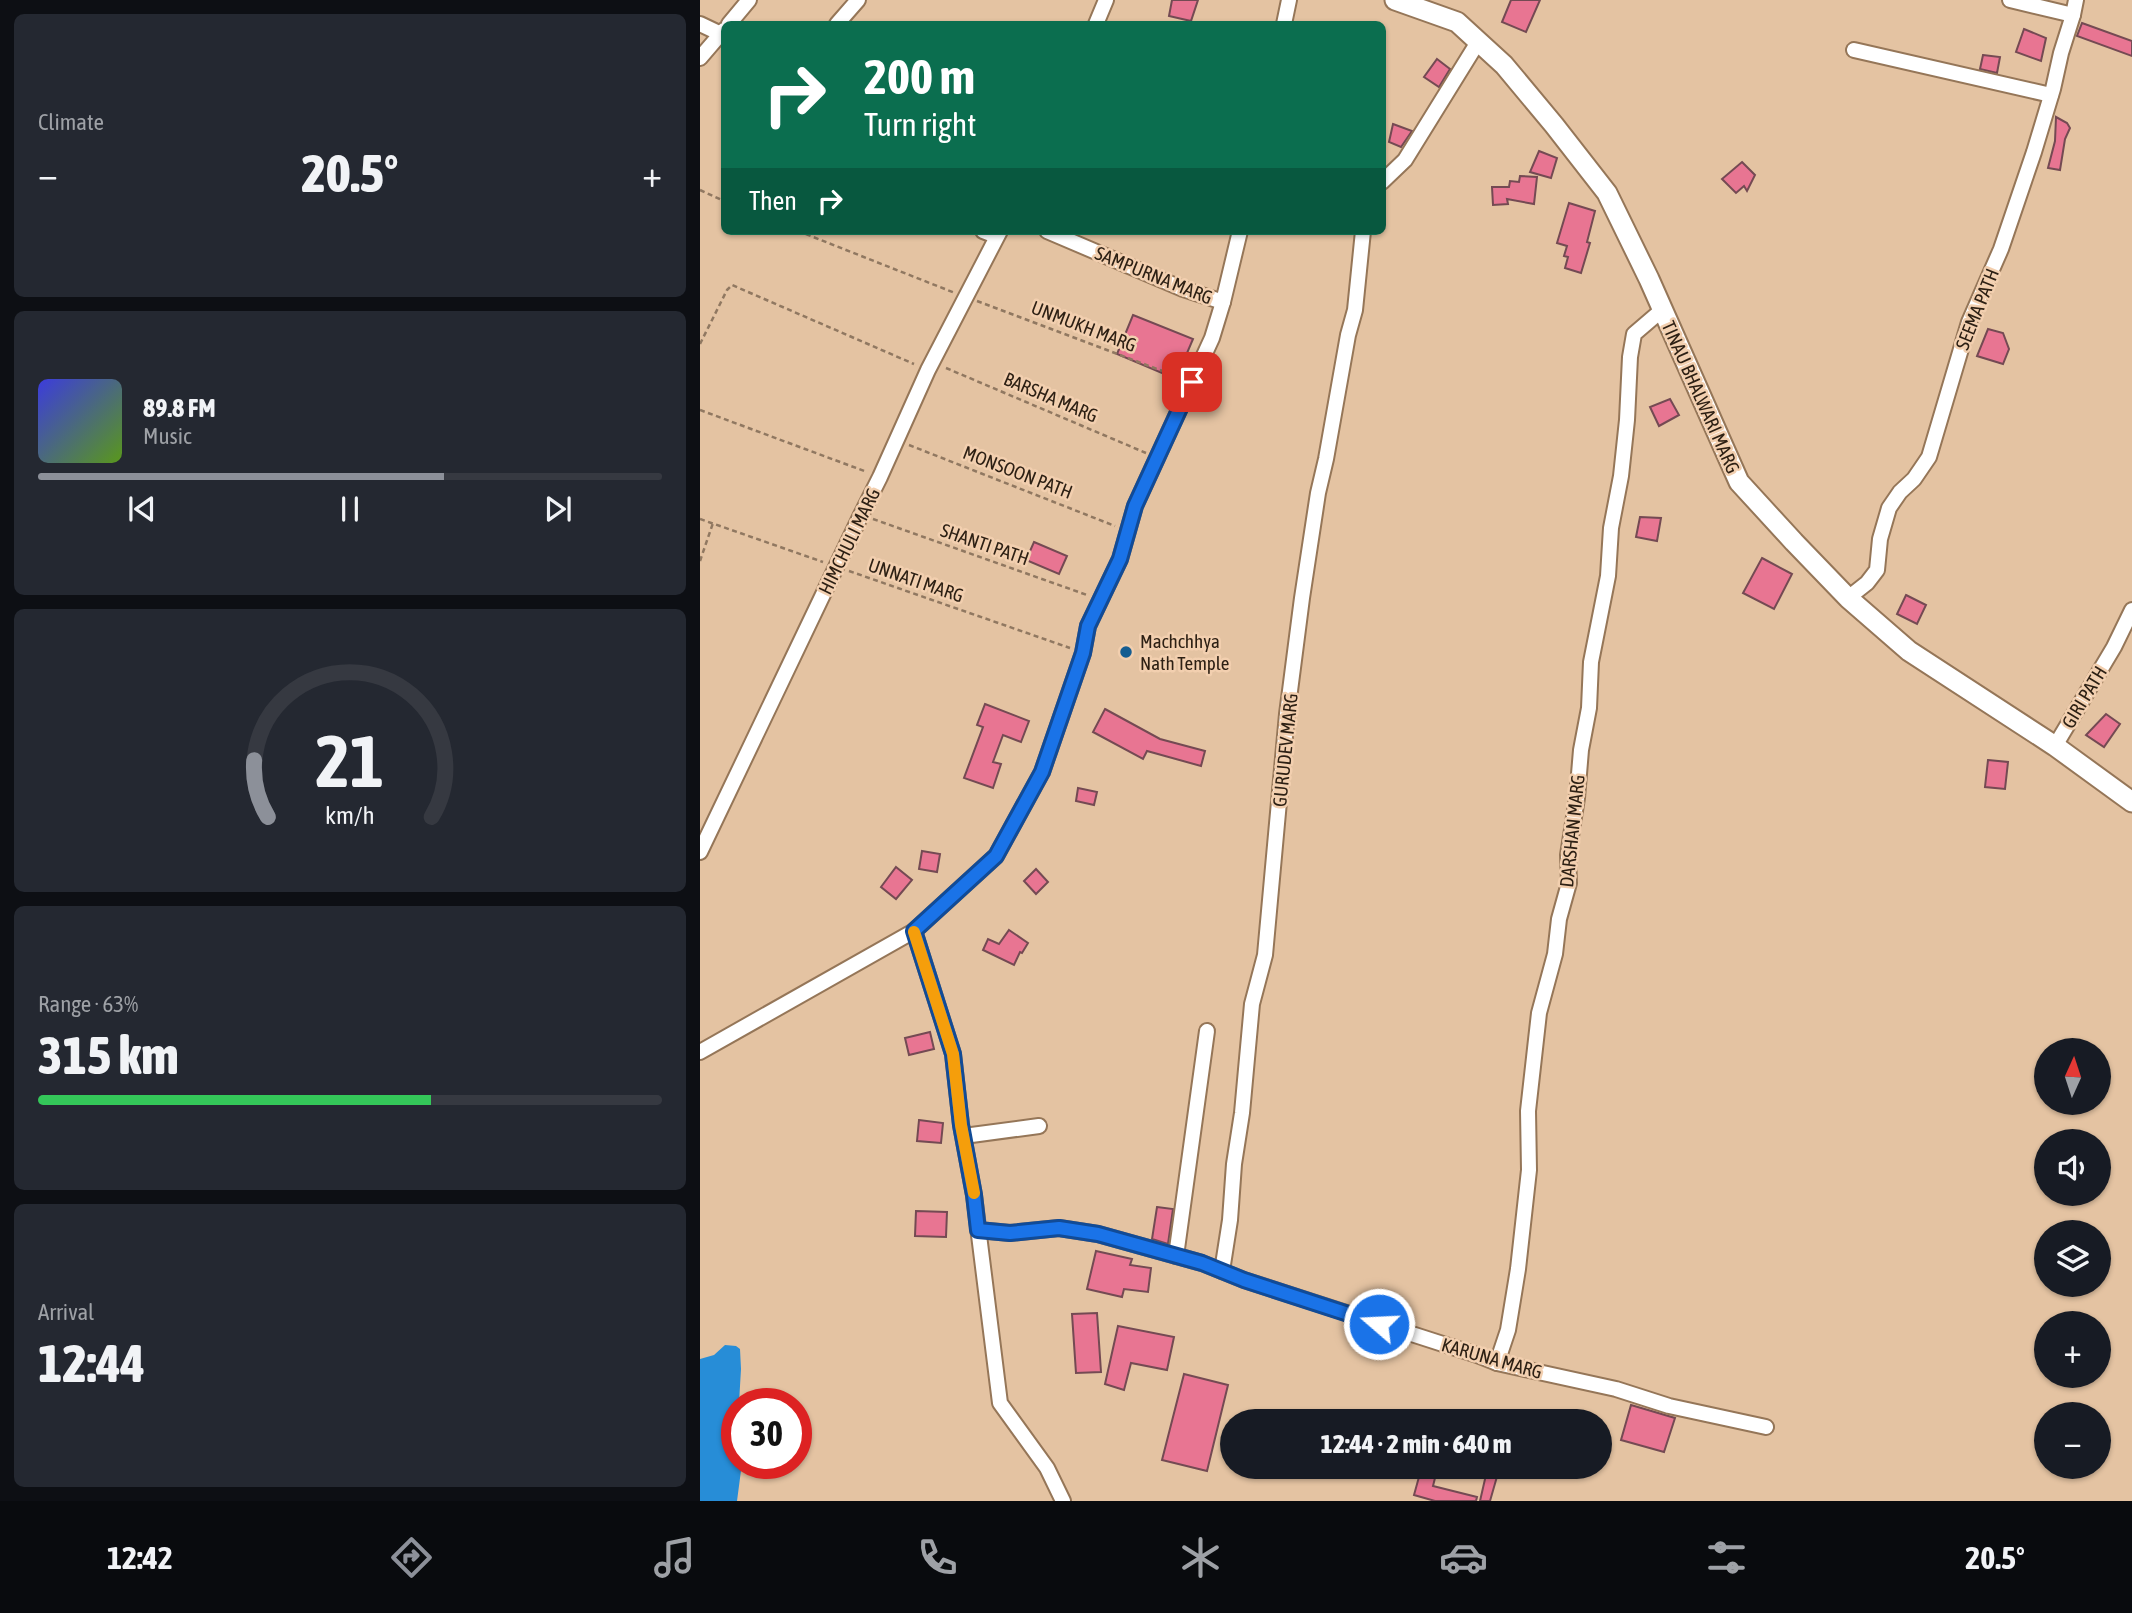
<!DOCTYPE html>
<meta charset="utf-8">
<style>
body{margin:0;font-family:"Asap Condensed",sans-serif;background:#242831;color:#f1f3f6;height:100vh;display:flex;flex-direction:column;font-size:26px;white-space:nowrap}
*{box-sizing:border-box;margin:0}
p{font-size:23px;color:#9ea1a6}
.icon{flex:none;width:38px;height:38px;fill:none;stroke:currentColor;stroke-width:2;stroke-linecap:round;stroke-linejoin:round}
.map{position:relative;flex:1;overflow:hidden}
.panel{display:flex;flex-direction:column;gap:14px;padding:14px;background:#0d0f14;width:700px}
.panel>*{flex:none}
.guide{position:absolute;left:21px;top:21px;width:665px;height:214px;border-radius:10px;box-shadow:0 2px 5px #0004;background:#0b6e4f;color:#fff;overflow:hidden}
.needle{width:46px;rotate:3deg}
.buttons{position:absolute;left:1334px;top:1038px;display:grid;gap:14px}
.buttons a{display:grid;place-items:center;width:77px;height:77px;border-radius:50%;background:#171b24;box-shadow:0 2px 5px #0004;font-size:35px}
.speed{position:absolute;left:21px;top:1388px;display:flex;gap:14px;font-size:35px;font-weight:700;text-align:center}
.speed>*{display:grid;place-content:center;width:91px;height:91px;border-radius:50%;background:#171b24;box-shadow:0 2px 5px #0004;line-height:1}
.speed .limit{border:10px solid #d22;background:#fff;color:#111}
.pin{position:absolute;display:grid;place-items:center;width:60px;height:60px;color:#fff;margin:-30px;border-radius:14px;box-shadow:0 4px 10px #0006}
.me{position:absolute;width:77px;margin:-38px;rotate:289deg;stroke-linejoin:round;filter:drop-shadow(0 0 5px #0008)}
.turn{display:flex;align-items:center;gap:24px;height:147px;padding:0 28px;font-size:32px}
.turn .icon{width:91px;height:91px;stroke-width:2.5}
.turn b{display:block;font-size:49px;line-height:60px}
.then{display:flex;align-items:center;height:66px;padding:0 28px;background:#0003;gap:14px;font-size:26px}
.big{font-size:52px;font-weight:800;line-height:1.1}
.panel .card{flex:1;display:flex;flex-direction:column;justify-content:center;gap:10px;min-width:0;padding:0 24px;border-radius:10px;background:#242831}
.panel .dial{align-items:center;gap:0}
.dial svg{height:182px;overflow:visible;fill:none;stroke:#363941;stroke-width:7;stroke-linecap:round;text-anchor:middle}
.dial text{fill:#f1f3f6;stroke:none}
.song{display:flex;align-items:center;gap:21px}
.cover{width:84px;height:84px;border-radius:10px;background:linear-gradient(135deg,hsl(240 70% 55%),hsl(90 70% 35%))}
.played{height:7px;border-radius:4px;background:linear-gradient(90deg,#8c9099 65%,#363941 65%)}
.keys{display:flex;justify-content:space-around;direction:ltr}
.heat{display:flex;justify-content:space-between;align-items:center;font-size:38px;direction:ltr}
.charge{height:10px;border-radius:5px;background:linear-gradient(90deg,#34c759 63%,#363941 0)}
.trip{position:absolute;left:520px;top:1409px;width:392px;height:70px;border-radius:35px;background:#171b24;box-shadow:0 2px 5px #0004;font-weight:800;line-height:70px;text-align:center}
.menu{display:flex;height:112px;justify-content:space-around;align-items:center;background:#090b0e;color:#9ea1a6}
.menu .icon{width:49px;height:49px}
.menu .selected{color:#8c9099}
.menu b{font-size:32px;color:#f1f3f6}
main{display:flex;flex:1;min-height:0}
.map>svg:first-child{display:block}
.water{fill:#278dd7}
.building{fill:#e87592;stroke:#744a53;stroke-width:2}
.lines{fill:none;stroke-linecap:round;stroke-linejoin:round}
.street-casing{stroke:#957658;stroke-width:18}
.secondary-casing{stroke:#957658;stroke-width:23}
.path{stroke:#907861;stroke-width:2.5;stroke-dasharray:5 3.5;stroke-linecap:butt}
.street{stroke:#fff;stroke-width:14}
.secondary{stroke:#fff;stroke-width:19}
.route-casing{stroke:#114b97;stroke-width:18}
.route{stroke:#1a73e8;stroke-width:12}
.slow{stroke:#f59e0b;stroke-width:12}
.poi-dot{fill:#155d91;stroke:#f2cfaf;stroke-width:2.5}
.labels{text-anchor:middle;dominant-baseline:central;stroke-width:5;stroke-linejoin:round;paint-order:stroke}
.street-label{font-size:19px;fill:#2d2014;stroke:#f2cfaf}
.poi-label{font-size:19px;fill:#2d2014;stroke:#f2cfaf;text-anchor:start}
</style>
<main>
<section class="panel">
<div class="card"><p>Climate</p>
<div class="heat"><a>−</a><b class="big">20.5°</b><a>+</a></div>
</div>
<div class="card">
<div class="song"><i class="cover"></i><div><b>89.8 FM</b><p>Music</p></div></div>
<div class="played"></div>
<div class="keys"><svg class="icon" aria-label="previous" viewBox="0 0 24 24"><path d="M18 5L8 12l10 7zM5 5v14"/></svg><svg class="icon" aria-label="pause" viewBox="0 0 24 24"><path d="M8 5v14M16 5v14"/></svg><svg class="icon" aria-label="next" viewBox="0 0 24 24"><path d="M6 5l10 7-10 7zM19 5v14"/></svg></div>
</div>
<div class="card dial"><svg viewBox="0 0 100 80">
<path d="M14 69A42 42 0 1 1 86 69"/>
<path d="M14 69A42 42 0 0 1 8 44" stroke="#8c9099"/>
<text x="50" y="56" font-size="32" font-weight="700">21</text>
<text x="50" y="72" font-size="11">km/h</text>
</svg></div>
<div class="card"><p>Range · 63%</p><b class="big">315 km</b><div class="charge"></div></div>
<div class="card"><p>Arrival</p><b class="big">12:44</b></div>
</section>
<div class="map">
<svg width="1432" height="1501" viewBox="0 0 1432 1501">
<rect width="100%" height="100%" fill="#e4c3a2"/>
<path class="water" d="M25,1345L36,1346L40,1349L41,1369L39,1403L37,1404V1463H42L37,1501H0V1359L14,1355Z"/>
<g class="building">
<path d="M472,0H498L491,21L469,16Z"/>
<path d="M811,0H840L826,32L802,22Z"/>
<path d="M1382,23L1432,41V56L1377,36Z"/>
<path d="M1324,29L1346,38L1341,61L1316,52Z"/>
<path d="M1283,55L1300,57L1297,73L1280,69Z"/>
<path d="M737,59L750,69L739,87L724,77Z"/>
<path d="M1356,117L1367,123L1370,128L1365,139L1360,170L1348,168L1355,141Z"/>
<path d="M693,124L712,131L701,147L689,142Z"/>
<path d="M839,151L857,158L851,178L830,172Z"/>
<path d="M1042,162L1055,175L1047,191L1044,186L1036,193L1022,179Z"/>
<path d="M820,176L837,177L834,204L807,199L808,204L793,205L792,187H809L810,181L819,182Z"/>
<path d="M869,203L895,211L887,242L890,243L881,273L865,268L868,257L864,256L867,246L857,243Z"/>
<path d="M433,315L493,339L476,379L417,354Z"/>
<path d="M1288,329L1303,333L1309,349L1303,364L1277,356Z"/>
<path d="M970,399L979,415L959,426L950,407Z"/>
<path d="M940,517L961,518L957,541L936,537Z"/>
<path d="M334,542L367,556L359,574L326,560Z"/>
<path d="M1062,558L1092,574L1074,609L1043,593Z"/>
<path d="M1206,595L1226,605L1217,624L1197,614Z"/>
<path d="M285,704L329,721L321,742L303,735L293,762L301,764L293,788L264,778L283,727L277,725Z"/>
<path d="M405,709L460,739L505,751L501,766L447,751L443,759L393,732Z"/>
<path d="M1406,714L1420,724L1404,747L1386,735Z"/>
<path d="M1288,760L1308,762L1305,789L1285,787Z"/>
<path d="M378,788L397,792L394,805L376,801Z"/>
<path d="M222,851L240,854L237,872L219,869Z"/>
<path d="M196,867L212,880L196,899L181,887Z"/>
<path d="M336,869L348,882L336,894L324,881Z"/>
<path d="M309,930L328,943L322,953L320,952L314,965L283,950L288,939L299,944Z"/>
<path d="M230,1032L234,1049L209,1055L205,1038Z"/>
<path d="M219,1120L243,1123L241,1143L217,1141Z"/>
<path d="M457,1207L473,1209L468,1244L452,1239Z"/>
<path d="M216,1211L247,1212L246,1237L215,1236Z"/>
<path d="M396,1251L432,1259L430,1265L451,1268L448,1292L424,1289L422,1297L387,1289Z"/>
<path d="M397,1313L401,1372L376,1373L372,1314Z"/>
<path d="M418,1326L474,1337L467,1370L431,1363L424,1390L405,1384Z"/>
<path d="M484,1374L528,1385L507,1471L462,1460Z"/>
<path d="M931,1405L975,1418L964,1452L921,1440Z"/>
<path d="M722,1466H738L733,1486L777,1497L776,1501H735L714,1495Z"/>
<path d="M788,1466H800L790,1501H780Z"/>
</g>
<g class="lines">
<g class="street-casing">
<g id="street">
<path d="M1310,0L1373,15"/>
<path d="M0,24L21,34"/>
<path d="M29,24L49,0"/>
<path d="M137,24L158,0"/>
<path d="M396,24L406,0"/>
<path d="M584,24L589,0"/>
<path d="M1154,50L1351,95"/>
<path d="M0,58L24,30"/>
<path d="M682,182L705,160L778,42"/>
<path d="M283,231L296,236"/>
<path d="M347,231L483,289L523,302"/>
<path d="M1148,598L1167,583L1177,570L1180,539L1189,508L1200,492L1214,479L1229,457L1269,322L1301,249L1334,152L1353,89L1361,53L1373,15L1376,0"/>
<path d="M1355,746L1414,647L1432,610"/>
<path d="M0,852L161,515L180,477L228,370L300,231"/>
<path d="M214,931L253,1054L261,1125L274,1195L300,1403L347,1468L363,1501"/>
<path d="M0,1052L214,931L296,856L342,772L383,653L388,626L420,559L435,506L512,338L523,302L540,231"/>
<path d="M264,1136L339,1126"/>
<path d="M278,1230L310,1233L359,1228L398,1234L502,1263L544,1280L777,1355L797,1363L916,1389L969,1406L1066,1427"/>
<path d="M476,1256L507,1031"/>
<path d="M522,1271L530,1220L534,1164L542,1113L552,1004L565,955L587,714L602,598L618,493L626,459L648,335L655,310L663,231"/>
<path d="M797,1363L808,1330L818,1269L829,1170L828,1111L839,1013L855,954L859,919L869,883L868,855L877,798L881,750L889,708L891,662L908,576L911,528L921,476L927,420L930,357L934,334L962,310"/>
</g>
</g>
<g class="secondary-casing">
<path id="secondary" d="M695,0L757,22L804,65L854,125L907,193L949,279L1039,482L1094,542L1148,598L1209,651L1355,746L1432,802"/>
</g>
<g class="path">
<path d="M0,190L24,201"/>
<path d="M98,231L255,293"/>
<path d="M277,301L481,378"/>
<path d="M0,344L27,290L32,285L214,364"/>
<path d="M246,368L446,453"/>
<path d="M0,410L167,472"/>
<path d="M209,445L415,526"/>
<path d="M0,519L123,562"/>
<path d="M173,519L387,595"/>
<path d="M0,561L13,523"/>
<path d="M149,571L370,648"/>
</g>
<use href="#street" class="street"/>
<use href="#secondary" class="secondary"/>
</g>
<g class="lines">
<g class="route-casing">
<path id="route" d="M492,382L435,506L420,559L388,626L383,653L342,772L296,856L214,931L253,1054L261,1125L274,1195L278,1230L310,1233L359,1228L398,1234L502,1263L544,1280L679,1324"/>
</g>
<use href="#route" class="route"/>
<path class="slow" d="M214,932L253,1054L261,1125L274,1193"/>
</g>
<circle class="poi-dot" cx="426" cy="652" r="7"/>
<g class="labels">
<g class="street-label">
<text transform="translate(454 275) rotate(22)">SAMPURNA MARG</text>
<text transform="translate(1277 309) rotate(-68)">SEEMA PATH</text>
<text transform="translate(384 326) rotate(21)">UNMUKH MARG</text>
<text transform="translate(351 397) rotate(23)">BARSHA MARG</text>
<text transform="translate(1001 397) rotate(66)">TINAU BHALWARI MARG</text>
<text transform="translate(318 472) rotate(21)">MONSOON PATH</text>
<text transform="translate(149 541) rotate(-64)">HIMCHULI MARG</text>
<text transform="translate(285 544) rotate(19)">SHANTI PATH</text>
<text transform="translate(216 580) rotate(19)">UNNATI MARG</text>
<text transform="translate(1384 697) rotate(-59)">GIRI PATH</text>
<text transform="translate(585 750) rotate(-84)">GURUDEV MARG</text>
<text transform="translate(872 831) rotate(-84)">DARSHAN MARG</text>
<text transform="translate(792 1358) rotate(16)">KARUNA MARG</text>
</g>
<g class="poi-label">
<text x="440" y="641">Machchhya<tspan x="440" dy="22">Nath Temple</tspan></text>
</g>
</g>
</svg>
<div class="buttons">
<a><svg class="needle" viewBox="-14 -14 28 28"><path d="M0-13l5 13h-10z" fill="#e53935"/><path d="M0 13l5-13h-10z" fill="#9ea1a6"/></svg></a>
<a><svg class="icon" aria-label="sound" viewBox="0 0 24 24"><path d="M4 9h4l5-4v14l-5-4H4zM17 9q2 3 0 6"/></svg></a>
<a><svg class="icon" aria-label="layers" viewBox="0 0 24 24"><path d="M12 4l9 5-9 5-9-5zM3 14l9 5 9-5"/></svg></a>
<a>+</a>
<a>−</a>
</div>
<div class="speed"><div class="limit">30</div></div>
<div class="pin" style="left:492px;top:382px;background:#d93025"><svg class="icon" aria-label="arrive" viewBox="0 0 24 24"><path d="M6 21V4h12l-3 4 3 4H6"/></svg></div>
<svg class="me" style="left:679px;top:1324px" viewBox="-20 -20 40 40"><circle r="17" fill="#1a73e8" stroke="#fff" stroke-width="3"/><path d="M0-11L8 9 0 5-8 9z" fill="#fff"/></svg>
<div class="trip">12:44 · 2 min · 640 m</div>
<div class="guide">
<div class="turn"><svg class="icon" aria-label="right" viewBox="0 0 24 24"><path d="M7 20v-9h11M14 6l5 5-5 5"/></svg><div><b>200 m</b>Turn right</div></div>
<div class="then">Then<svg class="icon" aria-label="right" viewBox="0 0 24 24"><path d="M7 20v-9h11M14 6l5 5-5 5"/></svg></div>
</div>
</div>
</main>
<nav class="menu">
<b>12:42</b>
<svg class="icon selected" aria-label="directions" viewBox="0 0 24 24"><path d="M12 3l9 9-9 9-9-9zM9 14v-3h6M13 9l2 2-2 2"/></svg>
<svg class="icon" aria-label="music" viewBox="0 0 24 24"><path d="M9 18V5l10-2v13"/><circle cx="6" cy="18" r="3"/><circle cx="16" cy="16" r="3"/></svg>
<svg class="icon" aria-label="phone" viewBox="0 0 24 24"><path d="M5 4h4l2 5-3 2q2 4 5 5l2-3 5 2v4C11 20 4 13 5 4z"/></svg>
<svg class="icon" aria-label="climate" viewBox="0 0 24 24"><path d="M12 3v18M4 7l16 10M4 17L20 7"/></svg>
<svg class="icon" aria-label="car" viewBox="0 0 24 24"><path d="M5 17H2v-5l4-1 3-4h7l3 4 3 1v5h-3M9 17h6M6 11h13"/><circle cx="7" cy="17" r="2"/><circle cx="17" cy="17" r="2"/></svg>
<svg class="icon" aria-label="filters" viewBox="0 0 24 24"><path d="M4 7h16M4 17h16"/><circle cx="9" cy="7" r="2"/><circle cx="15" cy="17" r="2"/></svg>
<b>20.5°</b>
</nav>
